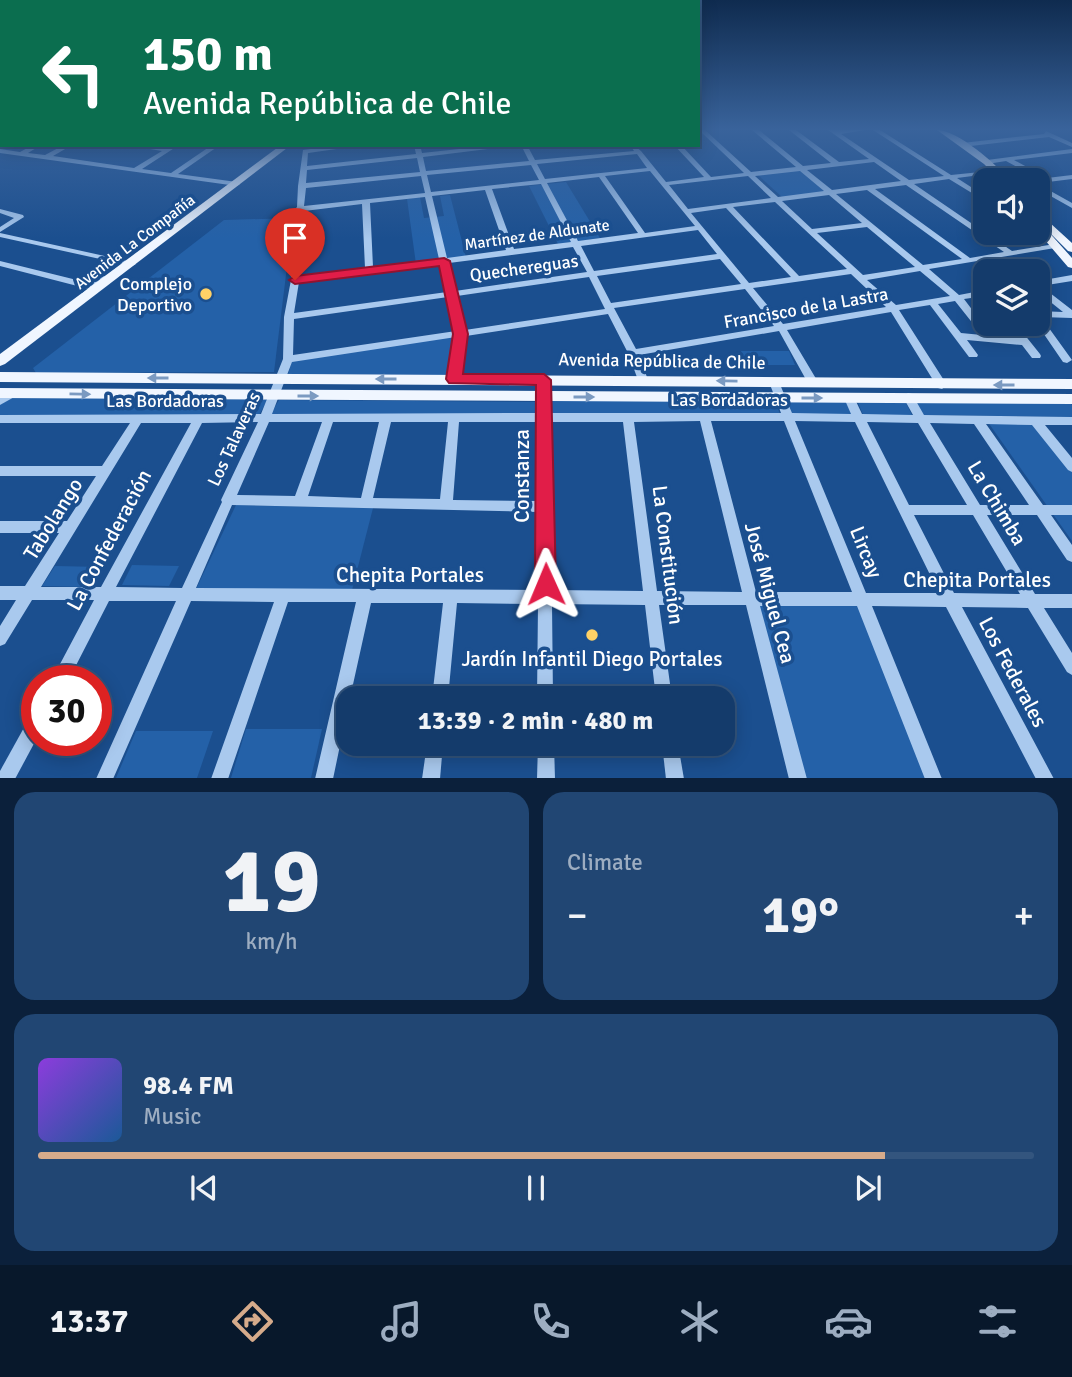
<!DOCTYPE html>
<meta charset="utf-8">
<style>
body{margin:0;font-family:Signika,sans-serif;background:#214673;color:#f1f3f6;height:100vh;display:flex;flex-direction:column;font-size:26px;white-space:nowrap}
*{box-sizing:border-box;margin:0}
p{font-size:23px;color:#9dadc1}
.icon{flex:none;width:38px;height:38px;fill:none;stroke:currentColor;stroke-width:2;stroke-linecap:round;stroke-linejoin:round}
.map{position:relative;height:778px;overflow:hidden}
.panel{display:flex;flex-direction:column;gap:14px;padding:14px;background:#0b203b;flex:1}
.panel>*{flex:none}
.top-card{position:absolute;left:0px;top:0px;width:700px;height:147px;box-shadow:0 4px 18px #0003,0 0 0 2px #33557e;background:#0b6e4f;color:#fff;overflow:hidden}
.buttons{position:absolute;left:973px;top:168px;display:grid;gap:14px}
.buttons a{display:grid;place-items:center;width:77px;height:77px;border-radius:14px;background:#143b6b;box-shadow:0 4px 18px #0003,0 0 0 2px #33557e;font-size:35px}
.speed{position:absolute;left:21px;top:665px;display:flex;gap:14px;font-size:35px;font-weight:700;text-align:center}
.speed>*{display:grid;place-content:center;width:91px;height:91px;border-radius:50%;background:#143b6b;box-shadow:0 4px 18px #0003,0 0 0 2px #33557e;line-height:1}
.speed .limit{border:10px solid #d22;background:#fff;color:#111}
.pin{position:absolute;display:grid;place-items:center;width:60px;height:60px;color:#fff;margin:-72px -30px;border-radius:50% 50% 50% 0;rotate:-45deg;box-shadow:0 0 7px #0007}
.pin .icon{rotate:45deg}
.me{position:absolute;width:77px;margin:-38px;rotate:359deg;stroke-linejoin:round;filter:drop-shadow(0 0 5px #0008)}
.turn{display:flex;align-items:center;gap:24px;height:147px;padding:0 28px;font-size:32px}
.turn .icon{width:91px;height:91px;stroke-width:2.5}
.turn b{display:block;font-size:49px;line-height:60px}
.big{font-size:52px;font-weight:700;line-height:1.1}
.panel .card{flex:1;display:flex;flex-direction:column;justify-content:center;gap:10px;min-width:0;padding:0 24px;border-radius:21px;background:#214673}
.panel .dial{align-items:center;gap:0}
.dial b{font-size:91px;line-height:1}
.song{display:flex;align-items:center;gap:21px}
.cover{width:84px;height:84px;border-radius:10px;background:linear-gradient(135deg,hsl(270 70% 55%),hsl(210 70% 35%))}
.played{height:7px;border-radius:4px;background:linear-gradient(90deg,#d6ab8b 85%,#33557e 85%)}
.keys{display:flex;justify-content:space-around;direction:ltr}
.heat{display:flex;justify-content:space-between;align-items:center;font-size:38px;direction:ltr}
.panel .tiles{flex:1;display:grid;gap:14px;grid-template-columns:1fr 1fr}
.card:last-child{grid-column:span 2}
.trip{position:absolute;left:336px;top:686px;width:399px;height:70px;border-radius:21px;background:#143b6b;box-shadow:0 4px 18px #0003,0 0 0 2px #33557e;font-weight:700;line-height:70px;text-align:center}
.tab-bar{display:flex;height:112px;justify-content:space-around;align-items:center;background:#08182b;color:#9dadc1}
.tab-bar .icon{width:49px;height:49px}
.tab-bar .current{color:#d6ab8b}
.tab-bar b{font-size:32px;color:#f1f3f6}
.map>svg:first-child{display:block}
.green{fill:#2461a8}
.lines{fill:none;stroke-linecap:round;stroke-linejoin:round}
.minor{fill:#a9c9ee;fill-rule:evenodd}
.major{fill:#f0f6ff;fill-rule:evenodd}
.oneway{fill:#7b9ac1}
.route{fill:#e11d48;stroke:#92132f;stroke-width:2}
.poi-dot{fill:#ffd166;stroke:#1b4f8f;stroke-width:2.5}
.labels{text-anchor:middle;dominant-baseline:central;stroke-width:7;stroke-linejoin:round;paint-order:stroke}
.far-street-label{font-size:16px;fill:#fff;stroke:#1b4f8f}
.street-label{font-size:18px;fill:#fff;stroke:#1b4f8f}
.poi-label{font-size:18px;fill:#fff;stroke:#1b4f8f;text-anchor:end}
.near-street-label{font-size:21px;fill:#fff;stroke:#1b4f8f}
.near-poi-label{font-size:21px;fill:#fff;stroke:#1b4f8f}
</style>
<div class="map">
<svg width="1072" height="779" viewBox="0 0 1072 779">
<rect width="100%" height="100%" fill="#1b4f8f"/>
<g class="green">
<path d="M800,170L825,192L782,197L758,175Z"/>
<path d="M566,182L600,238L558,244L529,186Z"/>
<path d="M450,195L466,257L416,264L407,199L420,197L424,218L444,216L440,196Z"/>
<path d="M293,218L274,372L36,373L33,368L224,220Z"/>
<path d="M454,336L448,375L288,374L292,361Z"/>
<path d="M741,351H789L795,365H745Z"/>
<path d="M11,397L268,399L259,415H0V405Z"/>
<path d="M279,400L539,402L540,414H271Z"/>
<path d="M857,400L905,401L912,415H863Z"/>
<path d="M551,401H775L780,414H548Z"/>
<path d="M788,401L846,402L852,415L792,414Z"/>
<path d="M914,401L1069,402L1072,405V417L923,415Z"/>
<path d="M985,418L1034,420L1072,469V541Z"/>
<path d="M236,505L373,508L352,590L196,589Z"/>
<path d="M132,565L179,566L169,586L122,585Z"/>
<path d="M55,566L102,567L90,587L42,586Z"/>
<path d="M749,599L860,600L930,778H798Z"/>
<path d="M246,729H322L311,778H231Z"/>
<path d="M136,731H213L197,778H116Z"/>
</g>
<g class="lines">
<g class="minor">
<path d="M699,130H705L751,172L796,167L752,130H759L803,166L831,163L789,130H796L839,162L869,159L828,130H865L841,134L909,180L944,176L873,130H880L951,175L990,171L991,172L988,174L957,178L985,196V201L949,179L914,184L1012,251L1055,244L1059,246L1055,248L929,269L959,295L985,290V296L964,299L992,336L1017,338L1006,324H1016L1040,354L1041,356L1040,358H1032L1022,345L967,340L978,355L977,357H969L930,305L899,310L947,385L942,389L938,388L891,312L787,330L818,382L813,386L809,385L779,331L639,355L648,380L643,384L638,380L628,353L608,314L466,336L459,379L454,383L449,379L456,337L292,362L272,414L539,413V379L544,375L549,379L550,413H781L769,382L774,378L779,382L792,413L851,414L844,398L849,394L853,395L862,414L913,415L903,397L908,393L912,394L924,415L1072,417V425H1045L1072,458V472L1068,470L1032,425L986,424L1043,505H1072V515H1051L1072,545V562L1067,560L1037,515H987L1035,594H1072V608H1044L1072,653V675L1067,672L1028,608L962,607L1054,779H1036L946,607L872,606L942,779H925L857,606H760L807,779H789L746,605H659L672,698H656L645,605L552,604L553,698H537L538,604L457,603L448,698H432L443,603H371L350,698H348V707L333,779H315L356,602H288L228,779H211L274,602L191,601L113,779H96L176,601H109L68,681H51L94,600H32L5,644L0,646V626L16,600H0V586H25L59,533H0V521H67L96,476H0V466H102L130,423H0V415L261,414L283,359L284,317L291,280L297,211L295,209L297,207L298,186L303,150L342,145H365L308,153L307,166L416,154L414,145H420L422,153L496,145H519L423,157L426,171L529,161L521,145H527L535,160L634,151L632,148L635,146L641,151L666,182L704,177L674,145H681L711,177L744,173ZM637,154L647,168L545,179L537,164ZM417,158L420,172L306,183L307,170ZM874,162L901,181L832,190L807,170ZM531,165L539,180L431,192L427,175ZM650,171L695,226L645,233L605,176ZM800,171L824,191L778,197L755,176ZM421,176L425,193L304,206L306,188ZM748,176L771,198L688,209L669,185ZM599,177L638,233L578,241L547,183ZM541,184L571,242L514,249L492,189ZM906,185L1004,252L970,258L875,189ZM485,190L506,250L447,258L432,196ZM867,190L962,259L923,265L836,194ZM829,195L862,223L812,229L782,201ZM425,197L439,259L373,267L370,203ZM775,202L847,269L799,276L733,207ZM362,204L365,268L300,277L304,211ZM726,208L791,277L749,283L691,213ZM867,227L915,267L863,275L817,233ZM698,230L717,254L594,271L581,246ZM573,247L587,272L455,291L449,263ZM720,259L741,284L611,303L597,276ZM440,264L447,292L294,313L299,282ZM920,271L950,296L896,305L867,280ZM851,274L886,307L783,324L753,288ZM589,277L605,309L465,330L457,296ZM745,289L774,326L636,349L614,308ZM448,297L456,331L293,355L294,319ZM955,301L982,335L961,333L938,304ZM700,421L742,592L657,591L634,422ZM711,421H784L852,592H756ZM795,421L855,422L939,593H866ZM258,422L221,500L222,502L182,588L116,587L202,423ZM269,422H322L295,496L237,495ZM333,422H379L361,498L308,496ZM391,422H448L440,499L373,498ZM459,422H539L538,501L453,500ZM550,422H623L643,591L552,590ZM867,422L918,423L967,505H909ZM141,423H191L101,587H41ZM930,423L974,424L1029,505H980ZM232,505L538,512V590L196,588ZM914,515H973L1020,594L954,593Z"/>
<path d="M1046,131L1072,143V147L1049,137L962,147L959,145L962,143L1044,134Z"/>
<path d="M33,145H41L28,153L45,155L64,145H72L53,156L134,168L162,151L126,145L167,148L171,145H179L142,169L171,173L212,145H220L178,174L237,182L240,184L237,186L0,153V149L20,152Z"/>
<path d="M1072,149V153L1014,160L1047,178L1072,175V179L1040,183H1038L1039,179L1006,161L987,164L984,162L987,160Z"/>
<path d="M1038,184L1072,203V208L1038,189Z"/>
<path d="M0,209L23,215L24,217L0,232V227L14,218L0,213Z"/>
<path d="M0,233L132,262L136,264L132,266L0,237Z"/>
<path d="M0,261L89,283L104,276L108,279L100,286L89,289L0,266Z"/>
<path d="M1072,275V281L1041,286L1072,310V318L1041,317L1072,360L1067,363L1063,362L1037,324L1038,311L1063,312L1038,292V281Z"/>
<path d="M12,389L16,390L17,393L16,396L0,405V396Z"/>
<path d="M37,713V738L15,779H0V771L31,715Z"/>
<path d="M427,744H443L440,779H422Z"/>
<path d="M538,744H554L555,779H537Z"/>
<path d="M662,744H678L684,779H666Z"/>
</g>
<g class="major">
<path d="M937,130C957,130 997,164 1009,180H1000L984,164Z"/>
<path d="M281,145H291L5,364L0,366V354Z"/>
<path d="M1038,212L1072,243V252L1068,251L1046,229L1072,258V268L1068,267L1038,232V223L1041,224L1038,220Z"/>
<path d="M0,372L1072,379V389L0,382Z"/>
<path d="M0,388L1072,394V404L0,398Z"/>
</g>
</g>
<defs><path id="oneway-solid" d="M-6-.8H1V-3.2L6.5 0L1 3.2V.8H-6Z" transform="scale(1.75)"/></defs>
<g class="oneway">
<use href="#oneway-solid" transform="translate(158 378) rotate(-180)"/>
<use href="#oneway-solid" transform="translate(386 379) rotate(-180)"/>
<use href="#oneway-solid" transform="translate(727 381) rotate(-179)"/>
<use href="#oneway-solid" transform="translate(1004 385) rotate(-180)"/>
<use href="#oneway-solid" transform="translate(80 394) rotate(1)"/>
<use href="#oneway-solid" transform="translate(308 396)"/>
<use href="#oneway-solid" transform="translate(584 397)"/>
<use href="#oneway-solid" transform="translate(812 398)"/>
</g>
<linearGradient id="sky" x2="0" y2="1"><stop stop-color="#0f2b4f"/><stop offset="0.54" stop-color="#39639b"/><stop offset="1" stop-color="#39639b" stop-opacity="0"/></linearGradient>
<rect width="1072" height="239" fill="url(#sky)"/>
<path class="route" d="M444,258L450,261L468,334L463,374H544L551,380L556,584L553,591L546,594L538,591L535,584L536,385L449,383L446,379L453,334L439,266L295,284L289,280L295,276Z"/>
<g class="poi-dot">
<circle cx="206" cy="294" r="7"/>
<circle cx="592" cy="635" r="7"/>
</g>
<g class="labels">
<g class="far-street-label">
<text transform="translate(537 235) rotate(-8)">Martínez de Aldunate</text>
<text transform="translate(135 242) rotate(-37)">Avenida La Compañía</text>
</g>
<g class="street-label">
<text transform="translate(524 268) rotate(-8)">Quechereguas</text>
<text transform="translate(806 308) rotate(-10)">Francisco de la Lastra</text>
<text transform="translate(662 361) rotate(1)">Avenida República de Chile</text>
<text x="729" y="400">Las Bordadoras</text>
<text x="165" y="401">Las Bordadoras</text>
<text transform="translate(234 439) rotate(-65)">Los Talaveras</text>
</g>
<g class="poi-label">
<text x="192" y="284">Complejo<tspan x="192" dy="21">Deportivo</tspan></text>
</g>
<g class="near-street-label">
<text transform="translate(522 476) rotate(-90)">Constanza</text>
<text transform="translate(997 503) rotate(59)">La Chimba</text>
<text transform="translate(53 519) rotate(-58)">Tabolango</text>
<text transform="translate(109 540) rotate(-62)">La Confederación</text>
<text transform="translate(866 552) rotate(68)">Lircay</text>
<text transform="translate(668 555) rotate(83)">La Constitución</text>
<text x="410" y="575">Chepita Portales</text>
<text x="977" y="580">Chepita Portales</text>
<text transform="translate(770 593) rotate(75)">José Miguel Cea</text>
<text transform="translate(1013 672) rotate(62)">Los Federales</text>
</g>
<g class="near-poi-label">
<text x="592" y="659">Jardín Infantil Diego Portales</text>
</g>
</g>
</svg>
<div class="buttons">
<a><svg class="icon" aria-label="sound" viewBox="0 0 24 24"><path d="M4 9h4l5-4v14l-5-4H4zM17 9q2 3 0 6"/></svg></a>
<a><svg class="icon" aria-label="layers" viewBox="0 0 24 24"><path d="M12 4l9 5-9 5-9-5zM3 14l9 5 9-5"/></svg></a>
</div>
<div class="speed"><div class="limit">30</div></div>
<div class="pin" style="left:295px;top:280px;background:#d93025"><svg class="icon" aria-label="arrive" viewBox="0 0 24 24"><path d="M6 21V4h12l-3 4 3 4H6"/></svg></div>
<svg class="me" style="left:546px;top:584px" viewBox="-20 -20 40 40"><path d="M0-17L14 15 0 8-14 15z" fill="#e11d48" stroke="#fff" stroke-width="4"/></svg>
<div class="trip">13:39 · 2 min · 480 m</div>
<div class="top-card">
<div class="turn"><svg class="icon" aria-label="left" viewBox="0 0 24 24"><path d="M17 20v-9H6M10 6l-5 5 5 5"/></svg><div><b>150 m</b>Avenida República de Chile</div></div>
</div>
</div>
<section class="panel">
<div class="tiles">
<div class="card dial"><b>19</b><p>km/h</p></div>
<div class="card"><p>Climate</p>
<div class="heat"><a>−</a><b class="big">19°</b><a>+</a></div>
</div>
<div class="card">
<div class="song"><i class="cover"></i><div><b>98.4 FM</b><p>Music</p></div></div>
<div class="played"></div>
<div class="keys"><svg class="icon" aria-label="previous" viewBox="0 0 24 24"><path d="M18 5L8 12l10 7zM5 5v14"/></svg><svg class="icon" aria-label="pause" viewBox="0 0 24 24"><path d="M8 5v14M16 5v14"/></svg><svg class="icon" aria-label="next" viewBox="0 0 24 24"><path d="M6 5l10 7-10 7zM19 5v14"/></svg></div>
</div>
</div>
</section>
<nav class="tab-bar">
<b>13:37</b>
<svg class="icon current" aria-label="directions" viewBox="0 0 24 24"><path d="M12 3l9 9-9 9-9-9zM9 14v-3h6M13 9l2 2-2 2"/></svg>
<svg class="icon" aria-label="music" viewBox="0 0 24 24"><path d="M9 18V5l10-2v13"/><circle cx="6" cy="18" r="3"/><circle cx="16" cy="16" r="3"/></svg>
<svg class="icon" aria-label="phone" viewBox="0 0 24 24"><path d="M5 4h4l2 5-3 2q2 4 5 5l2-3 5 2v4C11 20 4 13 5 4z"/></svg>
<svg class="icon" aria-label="climate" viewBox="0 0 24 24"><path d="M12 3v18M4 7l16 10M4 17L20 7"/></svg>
<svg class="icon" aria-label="car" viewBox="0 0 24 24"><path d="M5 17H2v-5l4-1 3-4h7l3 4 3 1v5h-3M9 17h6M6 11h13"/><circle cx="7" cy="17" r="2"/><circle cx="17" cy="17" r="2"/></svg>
<svg class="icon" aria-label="filters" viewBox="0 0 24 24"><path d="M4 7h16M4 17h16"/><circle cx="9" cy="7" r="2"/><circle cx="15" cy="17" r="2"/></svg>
</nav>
